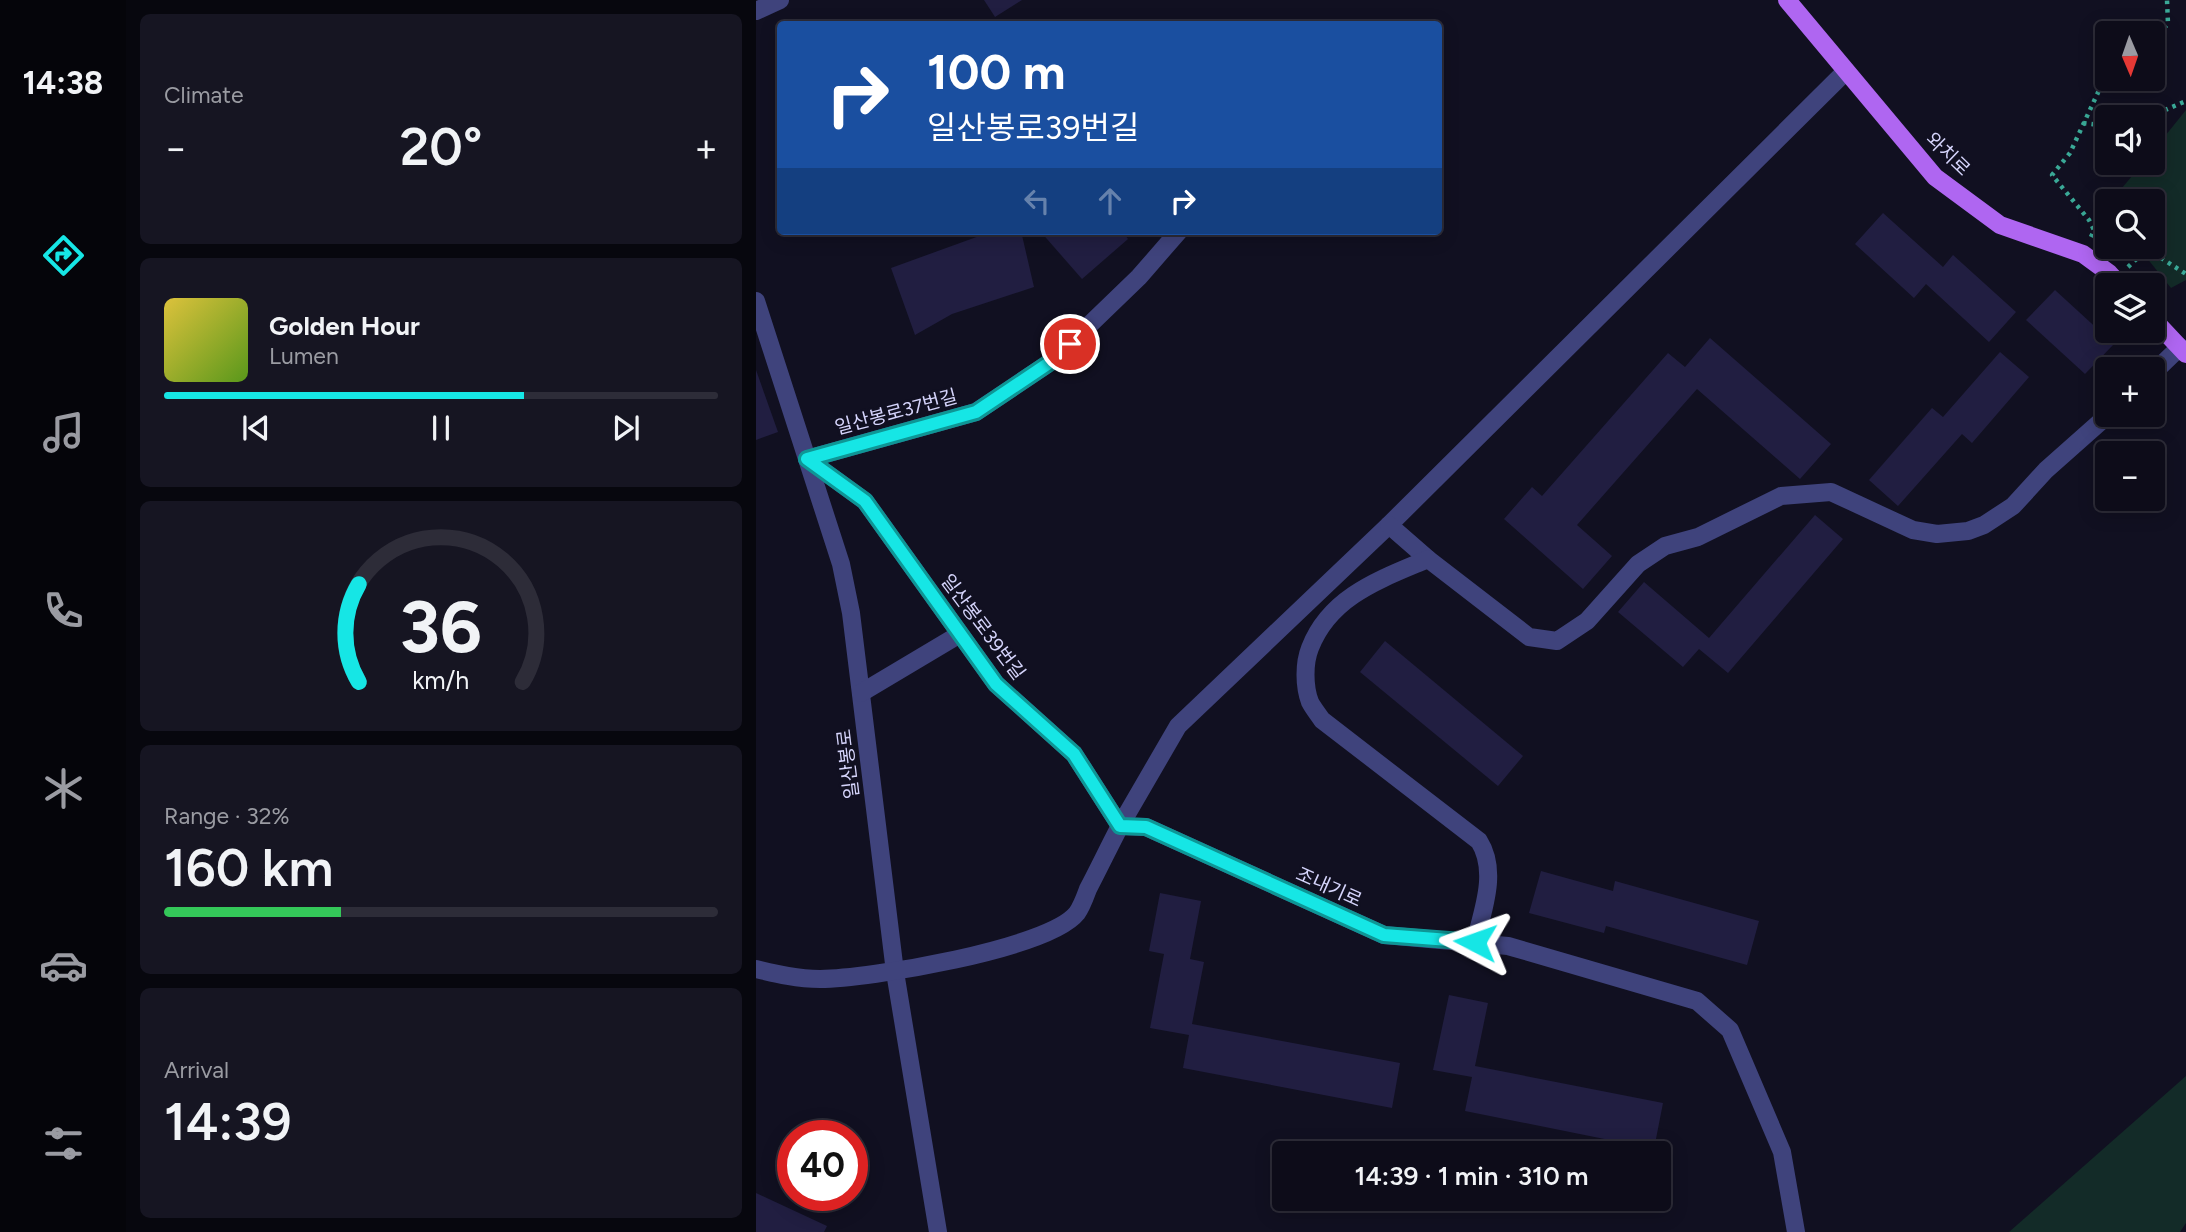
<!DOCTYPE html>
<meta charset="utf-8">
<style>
body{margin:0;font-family:Figtree,"Noto Sans KR",sans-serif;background:#161522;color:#f1f3f6;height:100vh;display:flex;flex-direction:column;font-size:26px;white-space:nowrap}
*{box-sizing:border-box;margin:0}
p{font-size:23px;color:#9a9ba2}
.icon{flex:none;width:38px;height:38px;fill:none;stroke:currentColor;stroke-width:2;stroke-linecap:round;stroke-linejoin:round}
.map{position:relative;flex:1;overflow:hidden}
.drawer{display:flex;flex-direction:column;gap:14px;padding:14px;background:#07070e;width:630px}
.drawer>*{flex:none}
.top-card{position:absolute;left:21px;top:21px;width:665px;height:214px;border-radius:7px;box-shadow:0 4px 18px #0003,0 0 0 2px #2d2c38;background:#1a4fa0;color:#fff;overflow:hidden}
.needle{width:46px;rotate:178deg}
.buttons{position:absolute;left:1339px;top:21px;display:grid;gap:14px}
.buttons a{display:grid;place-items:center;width:70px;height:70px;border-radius:7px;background:#0d0c19;box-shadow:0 4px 18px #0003,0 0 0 2px #2d2c38;font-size:35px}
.speed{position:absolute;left:21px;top:1120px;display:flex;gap:14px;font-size:35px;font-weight:700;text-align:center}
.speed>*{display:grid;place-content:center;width:91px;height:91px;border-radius:50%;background:#0d0c19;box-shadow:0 4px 18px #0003,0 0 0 2px #2d2c38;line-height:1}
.speed .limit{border:10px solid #d22;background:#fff;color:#111}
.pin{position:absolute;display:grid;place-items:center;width:60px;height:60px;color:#fff;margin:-30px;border:4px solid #fff;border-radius:50%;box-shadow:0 2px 7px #0007}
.me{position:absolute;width:77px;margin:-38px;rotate:274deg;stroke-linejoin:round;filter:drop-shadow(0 0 5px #0008)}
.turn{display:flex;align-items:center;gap:24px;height:147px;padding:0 35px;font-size:32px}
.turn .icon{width:91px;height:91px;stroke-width:2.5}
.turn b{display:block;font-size:49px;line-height:60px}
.lanes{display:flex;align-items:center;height:66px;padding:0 35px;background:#0003;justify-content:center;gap:35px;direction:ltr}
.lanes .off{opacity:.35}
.big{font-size:52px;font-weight:600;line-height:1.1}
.drawer .tile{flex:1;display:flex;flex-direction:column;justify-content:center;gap:10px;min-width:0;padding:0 24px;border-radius:10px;background:#161522}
.drawer .dial{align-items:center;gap:0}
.dial svg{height:182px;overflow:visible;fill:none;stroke:#2d2c38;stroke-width:7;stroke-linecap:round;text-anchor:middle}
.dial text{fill:#f1f3f6;stroke:none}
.song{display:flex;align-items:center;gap:21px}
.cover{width:84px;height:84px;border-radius:10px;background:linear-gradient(135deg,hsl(50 70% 55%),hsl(90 70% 35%))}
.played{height:7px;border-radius:4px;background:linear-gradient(90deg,#16e6e5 65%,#2d2c38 65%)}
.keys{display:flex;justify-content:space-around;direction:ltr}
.heat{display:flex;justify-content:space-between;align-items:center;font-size:38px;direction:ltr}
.charge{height:10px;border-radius:5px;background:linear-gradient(90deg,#34c759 32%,#2d2c38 0)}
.trip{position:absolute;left:516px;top:1141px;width:399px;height:70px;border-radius:7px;background:#0d0c19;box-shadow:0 4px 18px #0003,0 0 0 2px #2d2c38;font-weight:600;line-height:70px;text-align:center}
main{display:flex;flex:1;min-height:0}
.tab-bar{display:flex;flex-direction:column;width:126px;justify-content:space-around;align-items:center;background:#05050a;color:#9a9ba2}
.tab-bar .icon{width:49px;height:49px}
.tab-bar .active{color:#16e6e5}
.tab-bar b{font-size:32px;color:#f1f3f6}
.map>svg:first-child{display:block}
.green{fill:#132b28}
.building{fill:#211e41}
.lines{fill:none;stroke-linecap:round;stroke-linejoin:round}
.path{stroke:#3aa997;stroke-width:4.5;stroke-dasharray:3.5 5;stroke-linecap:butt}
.minor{stroke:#3f437c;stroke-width:18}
.major{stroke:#af66f1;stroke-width:18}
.route-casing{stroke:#0e9695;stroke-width:18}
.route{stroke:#16e6e5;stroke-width:12}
.labels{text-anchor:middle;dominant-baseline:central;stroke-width:5;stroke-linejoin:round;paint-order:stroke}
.street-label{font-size:19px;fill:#d5d4fb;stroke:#111021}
</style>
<main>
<nav class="tab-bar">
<b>14:38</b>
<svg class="icon active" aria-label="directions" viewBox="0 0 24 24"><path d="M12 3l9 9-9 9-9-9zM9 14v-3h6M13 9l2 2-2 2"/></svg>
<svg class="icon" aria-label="music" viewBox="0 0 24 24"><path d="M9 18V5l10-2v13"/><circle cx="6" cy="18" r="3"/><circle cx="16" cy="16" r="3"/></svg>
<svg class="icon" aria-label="phone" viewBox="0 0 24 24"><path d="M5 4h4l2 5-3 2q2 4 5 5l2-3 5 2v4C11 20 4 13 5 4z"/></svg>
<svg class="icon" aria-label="climate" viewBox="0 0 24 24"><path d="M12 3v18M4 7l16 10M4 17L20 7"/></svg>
<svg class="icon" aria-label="car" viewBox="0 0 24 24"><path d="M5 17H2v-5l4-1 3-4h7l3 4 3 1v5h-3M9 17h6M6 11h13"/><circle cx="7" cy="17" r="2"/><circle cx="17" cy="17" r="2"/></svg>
<svg class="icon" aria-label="filters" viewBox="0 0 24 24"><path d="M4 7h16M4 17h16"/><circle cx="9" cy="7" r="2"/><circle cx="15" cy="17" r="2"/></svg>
</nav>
<section class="drawer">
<div class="tile"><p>Climate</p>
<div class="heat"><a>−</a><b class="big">20°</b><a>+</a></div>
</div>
<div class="tile">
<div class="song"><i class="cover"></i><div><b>Golden Hour</b><p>Lumen</p></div></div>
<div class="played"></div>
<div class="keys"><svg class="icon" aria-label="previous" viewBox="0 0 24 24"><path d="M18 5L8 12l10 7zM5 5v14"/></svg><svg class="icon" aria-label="pause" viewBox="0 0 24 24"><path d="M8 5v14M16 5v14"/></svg><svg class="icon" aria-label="next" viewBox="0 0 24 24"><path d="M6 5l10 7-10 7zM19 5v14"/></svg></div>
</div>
<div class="tile dial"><svg viewBox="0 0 100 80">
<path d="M14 69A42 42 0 1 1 86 69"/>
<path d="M14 69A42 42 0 0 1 14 26" stroke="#16e6e5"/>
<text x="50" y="56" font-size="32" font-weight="700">36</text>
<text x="50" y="72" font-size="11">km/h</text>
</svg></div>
<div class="tile"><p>Range · 32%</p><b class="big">160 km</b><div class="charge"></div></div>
<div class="tile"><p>Arrival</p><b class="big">14:39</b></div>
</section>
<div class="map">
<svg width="1430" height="1232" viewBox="0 0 1430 1232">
<rect width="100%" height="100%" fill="#111021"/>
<g class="green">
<path d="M1430,110V280L1415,288L1382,247H1396V201H1355L1387,163H1396L1397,151Z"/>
<path d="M1430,1076V1223L1424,1232H1253Z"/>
</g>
<g class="building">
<path d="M228,0H266L239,17Z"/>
<path d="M1127,213L1187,267L1197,255L1260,312L1233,342L1170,284L1158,298L1099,244Z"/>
<path d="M237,231H265L278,287L196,314L159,335L135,268Z"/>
<path d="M284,231H366L372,239L326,279Z"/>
<path d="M1299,290L1358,344L1329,374L1270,320Z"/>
<path d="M954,338L1075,444L1044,479L941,389L821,525L856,556L827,589L748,519L776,487L786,496L912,353L929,367Z"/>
<path d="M1244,352L1273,377L1216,443L1206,434L1142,506L1113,480L1176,408L1187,417Z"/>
<path d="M0,370L22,432L0,440Z"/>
<path d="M1059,515L1087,539L972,673L943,649L927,667L862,612L888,582L953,638Z"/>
<path d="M629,641L767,756L742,786L604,672Z"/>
<path d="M785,871L857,891L859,881L1003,921L991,965L850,926L848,933L773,913Z"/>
<path d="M404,893L445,901L434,959L448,962L436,1024L644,1063L636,1108L427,1068L433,1035L394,1028L408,954L393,951Z"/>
<path d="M693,995L732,1003L719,1066L907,1103L898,1149L709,1111L716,1077L677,1070Z"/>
<path d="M0,1193L71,1226L68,1232H0Z"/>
</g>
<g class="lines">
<g class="path">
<path d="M1396,40L1412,24L1411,0"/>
<path d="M1393,117L1430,101"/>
<path d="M1327,123L1351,126"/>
<path d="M1335,237L1338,230L1333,220L1296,175L1314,153L1351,73"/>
<path d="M1372,267L1391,249L1430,274"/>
</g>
<g class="minor">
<path d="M0,11L24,0"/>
<path d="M0,301L85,564L95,613L139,972L182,1232"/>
<path d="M1396,374L1424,347"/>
<path d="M51,459L109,501L240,684L318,754L364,826L422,726L633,525L1090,71"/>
<path d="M51,459L220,412L296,361L383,277L423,231"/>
<path d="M633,525L672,559"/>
<path d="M105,693L204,634"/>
<path d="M719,942C727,910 742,871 723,841L566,720C562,714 557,708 554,702C548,686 548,663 554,648C574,596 625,579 672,559L773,637L801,641L831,621L882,564L909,546L942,537L1025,496L1075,492L1157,530L1181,534L1212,531L1228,525L1257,506L1290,470L1352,415"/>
<path d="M0,969C21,974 42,979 64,979C111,979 293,949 321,913C326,906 329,897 332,889C343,868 353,847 364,826L390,827L628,935L752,946L941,1001L974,1030L1026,1152L1040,1232"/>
</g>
<g class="major">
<path d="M1031,0L1179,177L1244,225L1327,254L1353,273L1364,285"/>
<path d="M1396,318L1430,354"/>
</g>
</g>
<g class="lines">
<g class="route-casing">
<path id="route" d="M314,344L296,361L220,412L51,459L109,501L240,684L318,754L364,826L390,827L628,935L719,942"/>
</g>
<use href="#route" class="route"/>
</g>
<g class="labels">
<g class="street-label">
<text transform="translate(1192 154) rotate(44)">와치로</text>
<text transform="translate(140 412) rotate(-15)">일산봉로37번길</text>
<text transform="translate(227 627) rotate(53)">일산봉로39번길</text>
<text transform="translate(92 764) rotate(-97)">일산봉로</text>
<text transform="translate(573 887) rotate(24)">조내기로</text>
</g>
</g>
</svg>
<div class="buttons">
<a><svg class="needle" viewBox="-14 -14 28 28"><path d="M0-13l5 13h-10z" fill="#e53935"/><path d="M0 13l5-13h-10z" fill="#9a9ba2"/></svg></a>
<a><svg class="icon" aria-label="sound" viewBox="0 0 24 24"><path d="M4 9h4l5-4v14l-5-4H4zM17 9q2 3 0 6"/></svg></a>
<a><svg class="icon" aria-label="search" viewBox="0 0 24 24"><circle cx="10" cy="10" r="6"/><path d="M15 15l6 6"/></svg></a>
<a><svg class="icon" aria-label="layers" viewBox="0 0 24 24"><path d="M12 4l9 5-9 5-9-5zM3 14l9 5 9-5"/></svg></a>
<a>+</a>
<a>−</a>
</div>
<div class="speed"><div class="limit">40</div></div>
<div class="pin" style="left:314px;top:344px;background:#d93025"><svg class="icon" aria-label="arrive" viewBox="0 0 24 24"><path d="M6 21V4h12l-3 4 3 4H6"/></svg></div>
<svg class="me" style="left:719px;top:942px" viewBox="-20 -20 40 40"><path d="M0-17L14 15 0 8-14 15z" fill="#16e6e5" stroke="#fff" stroke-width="4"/></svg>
<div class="trip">14:39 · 1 min · 310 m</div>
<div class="top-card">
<div class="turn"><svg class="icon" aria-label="right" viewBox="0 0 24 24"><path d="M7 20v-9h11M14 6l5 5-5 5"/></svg><div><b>100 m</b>일산봉로39번길</div></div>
<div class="lanes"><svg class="icon off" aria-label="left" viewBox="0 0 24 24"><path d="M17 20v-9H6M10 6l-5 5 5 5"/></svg><svg class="icon off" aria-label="ahead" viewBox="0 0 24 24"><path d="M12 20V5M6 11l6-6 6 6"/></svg><svg class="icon" aria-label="right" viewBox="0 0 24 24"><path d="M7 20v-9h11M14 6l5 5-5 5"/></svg></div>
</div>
</div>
</main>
